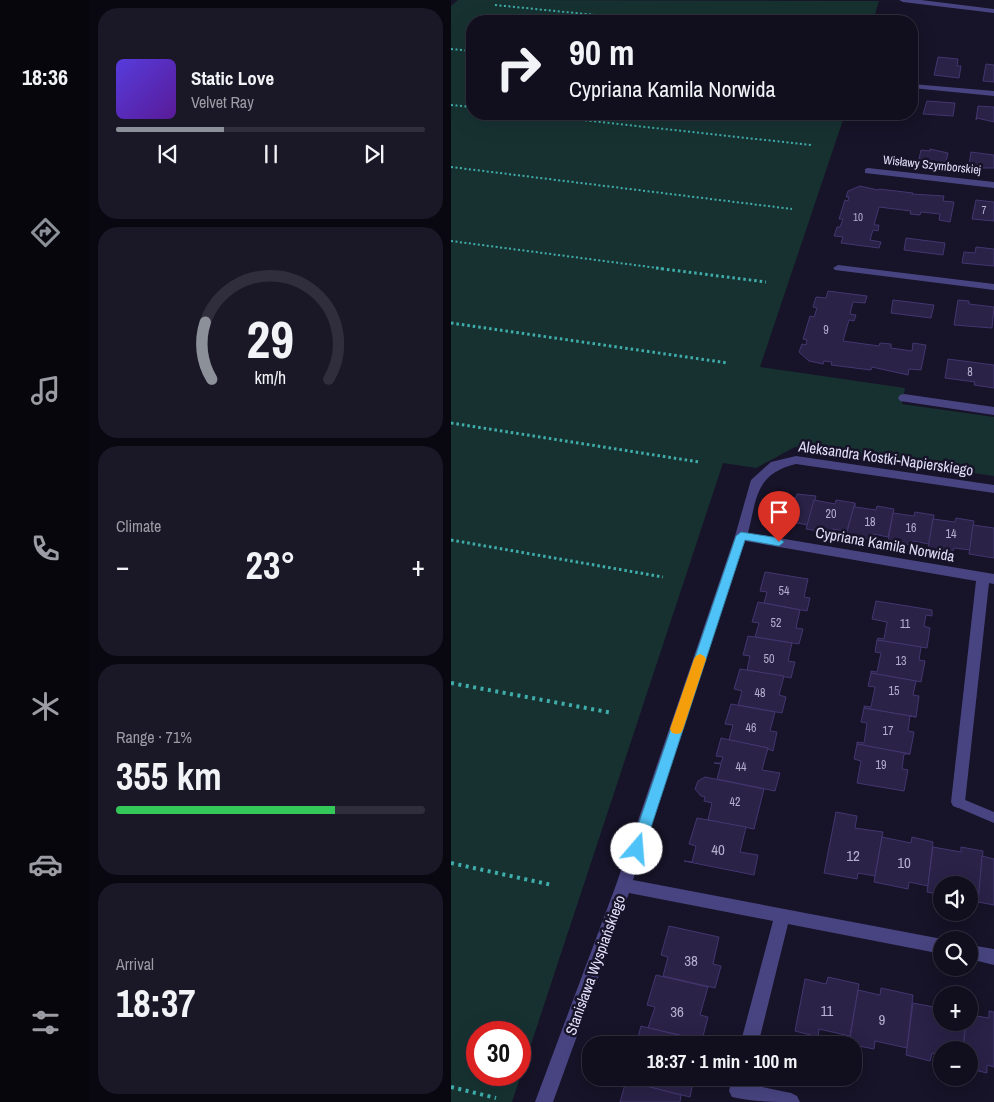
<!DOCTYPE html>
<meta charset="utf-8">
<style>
body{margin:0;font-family:"Archivo Narrow",sans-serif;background:#1a1727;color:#f1f3f6;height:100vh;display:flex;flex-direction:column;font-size:19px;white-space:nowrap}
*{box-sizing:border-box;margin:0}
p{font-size:16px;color:#9c9ca4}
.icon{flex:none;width:28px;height:28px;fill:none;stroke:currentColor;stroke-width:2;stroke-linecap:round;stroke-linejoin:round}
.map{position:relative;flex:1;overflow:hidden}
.sheet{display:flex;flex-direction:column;gap:8px;padding:8px;background:#090810;width:361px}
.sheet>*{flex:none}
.top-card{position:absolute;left:15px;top:15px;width:452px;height:105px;border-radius:20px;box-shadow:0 5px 20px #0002,0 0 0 1px #302e3c;background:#110e1e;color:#f1f3f6;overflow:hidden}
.tools{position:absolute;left:482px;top:876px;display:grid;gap:10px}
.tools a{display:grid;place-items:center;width:45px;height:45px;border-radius:50%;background:#110e1e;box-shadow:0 5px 20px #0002,0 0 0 1px #302e3c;font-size:25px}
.speed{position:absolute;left:15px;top:1021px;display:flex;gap:10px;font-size:25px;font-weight:700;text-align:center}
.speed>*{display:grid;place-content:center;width:65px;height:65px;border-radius:50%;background:#110e1e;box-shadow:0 5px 20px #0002,0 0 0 1px #302e3c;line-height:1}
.speed .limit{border:8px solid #d22;background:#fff;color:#111}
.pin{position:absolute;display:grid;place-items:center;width:42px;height:42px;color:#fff;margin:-51px -21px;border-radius:50% 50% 50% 0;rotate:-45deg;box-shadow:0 0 5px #0007}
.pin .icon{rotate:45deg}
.me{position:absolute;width:55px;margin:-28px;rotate:18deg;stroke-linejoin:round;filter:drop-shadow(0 0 4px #0008)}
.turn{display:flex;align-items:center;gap:18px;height:105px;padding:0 20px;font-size:22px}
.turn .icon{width:65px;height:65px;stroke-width:2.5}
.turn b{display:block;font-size:35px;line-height:42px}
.big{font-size:38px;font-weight:800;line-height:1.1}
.sheet .widget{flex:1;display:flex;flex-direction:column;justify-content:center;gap:8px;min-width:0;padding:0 18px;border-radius:20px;background:#1a1727}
.sheet .dial{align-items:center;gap:0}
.dial svg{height:130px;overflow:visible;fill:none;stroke:#302e3c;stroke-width:7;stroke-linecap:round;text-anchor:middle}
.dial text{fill:#f1f3f6;stroke:none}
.song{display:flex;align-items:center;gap:15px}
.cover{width:60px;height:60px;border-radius:8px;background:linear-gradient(135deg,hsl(250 70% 55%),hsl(270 70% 35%))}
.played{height:5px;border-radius:2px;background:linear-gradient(90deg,#8c9099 35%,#302e3c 35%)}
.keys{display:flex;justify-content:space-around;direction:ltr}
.heat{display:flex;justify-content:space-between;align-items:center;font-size:28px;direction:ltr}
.charge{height:8px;border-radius:4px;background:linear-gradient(90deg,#34c759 71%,#302e3c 0)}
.trip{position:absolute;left:131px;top:1036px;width:280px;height:50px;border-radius:20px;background:#110e1e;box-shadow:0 5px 20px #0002,0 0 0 1px #302e3c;font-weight:800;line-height:50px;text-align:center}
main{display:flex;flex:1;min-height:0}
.dock{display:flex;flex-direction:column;width:90px;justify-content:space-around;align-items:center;background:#07060c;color:#9c9ca4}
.dock .icon{width:35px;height:35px}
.dock .on{color:#8c9099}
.dock b{font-size:22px;color:#f1f3f6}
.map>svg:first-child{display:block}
.green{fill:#173131;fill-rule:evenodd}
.building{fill:#2a2247;stroke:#433670}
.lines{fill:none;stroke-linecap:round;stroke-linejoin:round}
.path-far2{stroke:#3faeab;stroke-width:2;stroke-dasharray:2 2.5;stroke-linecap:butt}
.path-far1{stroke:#3faeab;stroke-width:3;stroke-dasharray:2.5 3;stroke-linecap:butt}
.path{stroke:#3faeab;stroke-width:4;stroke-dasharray:3 4.5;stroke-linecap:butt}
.lane{fill:#484481;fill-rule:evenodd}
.street{fill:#484481;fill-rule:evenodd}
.route{fill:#4fc3f7;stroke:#337fa1}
.slow{fill:#f59e0b}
.labels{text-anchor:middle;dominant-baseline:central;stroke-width:5;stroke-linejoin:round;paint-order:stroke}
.far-number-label{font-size:11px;fill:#b4afce}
.far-street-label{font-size:12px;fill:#e2defb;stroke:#171328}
.number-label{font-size:12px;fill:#b4afce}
.street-label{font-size:15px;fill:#e2defb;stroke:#171328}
.near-number-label{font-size:15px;fill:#b4afce}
</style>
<main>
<nav class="dock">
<b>18:36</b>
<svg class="icon on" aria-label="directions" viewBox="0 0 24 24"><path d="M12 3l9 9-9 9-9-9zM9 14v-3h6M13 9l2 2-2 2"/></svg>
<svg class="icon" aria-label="music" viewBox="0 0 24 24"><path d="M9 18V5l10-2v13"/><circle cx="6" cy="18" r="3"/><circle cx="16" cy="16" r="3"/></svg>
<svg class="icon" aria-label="phone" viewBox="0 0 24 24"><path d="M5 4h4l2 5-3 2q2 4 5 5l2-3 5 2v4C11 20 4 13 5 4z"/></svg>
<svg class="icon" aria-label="climate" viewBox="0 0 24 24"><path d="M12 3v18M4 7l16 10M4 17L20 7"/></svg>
<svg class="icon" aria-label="car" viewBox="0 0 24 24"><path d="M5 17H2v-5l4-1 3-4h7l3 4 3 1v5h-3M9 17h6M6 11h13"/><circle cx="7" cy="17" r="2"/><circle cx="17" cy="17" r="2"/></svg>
<svg class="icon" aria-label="filters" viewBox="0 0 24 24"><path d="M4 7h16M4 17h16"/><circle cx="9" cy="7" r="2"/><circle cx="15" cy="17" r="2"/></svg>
</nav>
<section class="sheet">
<div class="widget">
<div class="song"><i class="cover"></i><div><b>Static Love</b><p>Velvet Ray</p></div></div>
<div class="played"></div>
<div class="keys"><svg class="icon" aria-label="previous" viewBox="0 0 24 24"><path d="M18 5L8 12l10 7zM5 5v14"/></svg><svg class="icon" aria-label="pause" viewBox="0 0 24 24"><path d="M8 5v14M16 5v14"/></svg><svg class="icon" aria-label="next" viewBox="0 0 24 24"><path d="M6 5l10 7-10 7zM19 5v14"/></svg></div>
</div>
<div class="widget dial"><svg viewBox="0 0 100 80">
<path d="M14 69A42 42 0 1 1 86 69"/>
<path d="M14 69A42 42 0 0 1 10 34" stroke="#8c9099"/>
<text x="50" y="56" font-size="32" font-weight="700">29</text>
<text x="50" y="72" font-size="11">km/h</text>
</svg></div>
<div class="widget"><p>Climate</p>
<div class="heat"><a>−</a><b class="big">23°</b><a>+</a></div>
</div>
<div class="widget"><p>Range · 71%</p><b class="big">355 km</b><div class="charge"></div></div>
<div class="widget"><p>Arrival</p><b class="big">18:37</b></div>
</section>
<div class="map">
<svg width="543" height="1102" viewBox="0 0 543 1102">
<rect width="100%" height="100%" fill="#171328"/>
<path class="green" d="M7,0L428,1L422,21H21V114H394L309,367L454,388L451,404L543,417V476L344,447L305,468L272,463L61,1102H0V6ZM26,1032H69V1075H26Z"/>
<g class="building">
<path d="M487,57L507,59L506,66H510L508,78L483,75Z"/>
<path d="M535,64L543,65V82L532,81Z"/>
<path d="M476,101L504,103L502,116L472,114Z"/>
<path d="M527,106L543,107V122L526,118L525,120Z"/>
<path d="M479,149L497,153L495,162H479L468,159L470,150L479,151Z"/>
<path d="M520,152L543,155V168H528V166L518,165Z"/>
<path d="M409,186L427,190L428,189L462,193L461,194L493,196L492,201L503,202L499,222L488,220L489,214L470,212L469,215L459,214L460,211L428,207L423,225H428L427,231L422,230L419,240L430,242L428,248L390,243L392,237L383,236L386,227H389L392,219H388L394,200L397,201L398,197H395L397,191Z"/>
<path d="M525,200L543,202V221L521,219Z"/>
<path d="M455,238L494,243L492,255L453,250Z"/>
<path d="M525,247L543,249V266L511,263L513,252L524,253Z"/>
<path d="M377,291L416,296L414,303L402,302L399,314L405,315L403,321L398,320L392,341L428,346L429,343L440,344V348L461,351L462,343L475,345L470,370L458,369L457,375L421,367L420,370L380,365L381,362L373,361L372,364L358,361L348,352L351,344L355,345L356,340L352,339L359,316L363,317L366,308L362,307L365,297L375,298Z"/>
<path d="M442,300L483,305L480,318L440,313Z"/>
<path d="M507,300L518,301V304L543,307L541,328L503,325Z"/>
<path d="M497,359L543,365V388L523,385L524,382L494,378Z"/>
<path d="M346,494L365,496L357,525L341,522L340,526L316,522L324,495L345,498Z"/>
<path d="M363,500L384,504L385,500L404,503L396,531L381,529L380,533L355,529Z"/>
<path d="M404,503V507L425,510L426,506L443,509L437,537L422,534L421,539L395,535Z"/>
<path d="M464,512L483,515L478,544L461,541L460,545L437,541L442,513L463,516Z"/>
<path d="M505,518L523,521L519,550L503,548L502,551L477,548L482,519L504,522Z"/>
<path d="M522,525L543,528V558L518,554Z"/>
<path d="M314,572L357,579L353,597L359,598L356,611L313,603L316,592L309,591Z"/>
<path d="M425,601L481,610V616L475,615L473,626L479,628L476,648L426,640L427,638L433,639L436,622L421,619Z"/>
<path d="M307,602L349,610L345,628L352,629L348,644L304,637L308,623L301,622Z"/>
<path d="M297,636L341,643L337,661L344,662L340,678L296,670L299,656L292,655Z"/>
<path d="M426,640L470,647L468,660L474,661L470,682L420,673V671L426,672L430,653L424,652Z"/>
<path d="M289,669L333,676L328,695L335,697L331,713L287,705L291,691L283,689Z"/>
<path d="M420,673L465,681L462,695L468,696L465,717L413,708V706L420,707L424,687L417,686Z"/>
<path d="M280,704L324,712L319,731L326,732L322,751L317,749V748L278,740L282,725L274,724Z"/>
<path d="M413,708L465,717L459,716L457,731L463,732L459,754L406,744V742L413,743L416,723L410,722Z"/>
<path d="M270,738L317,748L311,770L329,773L324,791L266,779L270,764L263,763H270L272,757L265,756Z"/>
<path d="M406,744L459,754H453L451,769L457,770L453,791L406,783L410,761L403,759Z"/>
<path d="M254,777L313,789L303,829L257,820L261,803L253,801L254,797L250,796L244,789L247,781Z"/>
<path d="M385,812L406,816L404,828L432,832L424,876L407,873L406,879L373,873Z"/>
<path d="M246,818L295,827L289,852L307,855L303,875L233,861L241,862L245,846L238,844Z"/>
<path d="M431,837L460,843L461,837L482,842L477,886L458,882L457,889L423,882Z"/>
<path d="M482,847L510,852V847L532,851L528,895L519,893V885H491V895L476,892Z"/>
<path d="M531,856L543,859V905L527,902Z"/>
<path d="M218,926L268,937L262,964L270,966L264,988L212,976L217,957L210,955Z"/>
<path d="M205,975L257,987L249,1015L257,1017L251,1040L197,1028L204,1007L196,1005Z"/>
<path d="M377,977L408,984L399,1036L368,1029L367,1037L344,1031L354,979L375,984Z"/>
<path d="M430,988L462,995L456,1048L424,1041L423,1049L398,1044L407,990L429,995Z"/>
<path d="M484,1000L491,1001V1022H515L512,1050H491V1056L481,1053L479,1061L455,1055L462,1003L483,1007Z"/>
<path d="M538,1011L543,1012V1067L536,1065V1073L519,1069V1050H512L515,1022H519V1015L538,1018Z"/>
<path d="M190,1026L244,1039L242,1045H185Z"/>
<path d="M184,1078H243L239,1097L182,1083Z"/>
<path d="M175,1081L230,1095L229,1102H169Z"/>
</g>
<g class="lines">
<g class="path-far2">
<path d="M44,5L205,21"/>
<path d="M0,49L21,51"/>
<path d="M0,105L21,107"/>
<path d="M76,114L360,145"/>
<path d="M0,167L341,209"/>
<path d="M0,241L214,269"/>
</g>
<g class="path-far1">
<path d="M205,268L315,282"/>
<path d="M0,323L277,363"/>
<path d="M0,423L248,462"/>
<path d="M0,540L212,577"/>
</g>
<g class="path">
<path d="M0,683L162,713"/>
<path d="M0,863L101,885"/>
<path d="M0,1087L45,1098"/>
</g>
<path class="lane" d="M507,797L543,812V823L503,806L501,802L503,798Z"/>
<g class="street">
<path d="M448,0H470L543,9V13L452,2Z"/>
<path d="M461,84L543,91V96L461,88Z"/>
<path d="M417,168L543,182V188L414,173V169Z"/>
<path d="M387,265L543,284V290L384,270L382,268Z"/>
<path d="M453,394L543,407V415L449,401L447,398L449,395Z"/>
<path d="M345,456L543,485V493L345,464C304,474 306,498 297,533L543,574V584L538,583L514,802L512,806L507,808L502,806L500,802L525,581L294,541L182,880L491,939V954L337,924L307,1045H289L322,921L178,893L102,1102H84L165,885L284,536L300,480L320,462Z"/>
<path d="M519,945L543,949V965L519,959Z"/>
<path d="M281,1078H298L297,1084L340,1093L346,1096L349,1102C327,1102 301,1102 281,1097L278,1091Z"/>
</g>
</g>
<path class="route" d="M290,532L328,538L333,542L328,546L294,540L193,849L191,853L186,855L181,853L179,849L285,536Z"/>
<path class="slow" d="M249,654L253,656L255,659L232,729L230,733L226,734L221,733L219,729L243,659L245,656Z"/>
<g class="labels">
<g class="far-number-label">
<text x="533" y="210">7</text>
<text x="407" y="217">10</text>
</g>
<g class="far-street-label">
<text transform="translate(481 165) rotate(6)">Wisławy Szymborskiej</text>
</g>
<g class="number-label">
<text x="375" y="330">9</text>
<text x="519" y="372">8</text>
<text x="380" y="514">20</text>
<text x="419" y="522">18</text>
<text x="460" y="528">16</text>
<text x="500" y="534">14</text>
<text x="333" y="591">54</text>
<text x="325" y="623">52</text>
<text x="454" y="624">11</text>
<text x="318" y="659">50</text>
<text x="450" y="661">13</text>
<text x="443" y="691">15</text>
<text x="309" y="693">48</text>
<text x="300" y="728">46</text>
<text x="437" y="731">17</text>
<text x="430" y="765">19</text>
<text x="290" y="767">44</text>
<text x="284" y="802">42</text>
</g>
<g class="street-label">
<text transform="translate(435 458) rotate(8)">Aleksandra Kostki-Napierskiego</text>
<text transform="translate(434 544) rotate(10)">Cypriana Kamila Norwida</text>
<text transform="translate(144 965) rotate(-70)">Stanisława Wyspiańskiego</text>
</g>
<g class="near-number-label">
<text x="267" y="849">40</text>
<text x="402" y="855">12</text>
<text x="453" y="862">10</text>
<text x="240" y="960">38</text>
<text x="376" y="1010">11</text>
<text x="226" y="1011">36</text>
<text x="431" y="1019">9</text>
</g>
</g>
</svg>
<div class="tools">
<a><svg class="icon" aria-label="sound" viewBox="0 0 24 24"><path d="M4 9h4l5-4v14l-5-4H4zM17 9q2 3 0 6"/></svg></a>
<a><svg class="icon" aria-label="search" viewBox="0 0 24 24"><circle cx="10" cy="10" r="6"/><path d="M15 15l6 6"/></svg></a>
<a>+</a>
<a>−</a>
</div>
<div class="speed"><div class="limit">30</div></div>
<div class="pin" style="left:328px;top:542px;background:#d93025"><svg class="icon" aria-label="arrive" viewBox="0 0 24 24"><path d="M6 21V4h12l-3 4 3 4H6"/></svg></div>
<svg class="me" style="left:186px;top:849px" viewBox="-20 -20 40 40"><circle r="19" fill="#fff"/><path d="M0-13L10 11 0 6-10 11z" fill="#4fc3f7"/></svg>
<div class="trip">18:37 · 1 min · 100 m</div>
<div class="top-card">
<div class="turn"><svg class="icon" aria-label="right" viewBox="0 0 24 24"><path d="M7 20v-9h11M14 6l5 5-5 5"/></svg><div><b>90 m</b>Cypriana Kamila Norwida</div></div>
</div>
</div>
</main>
